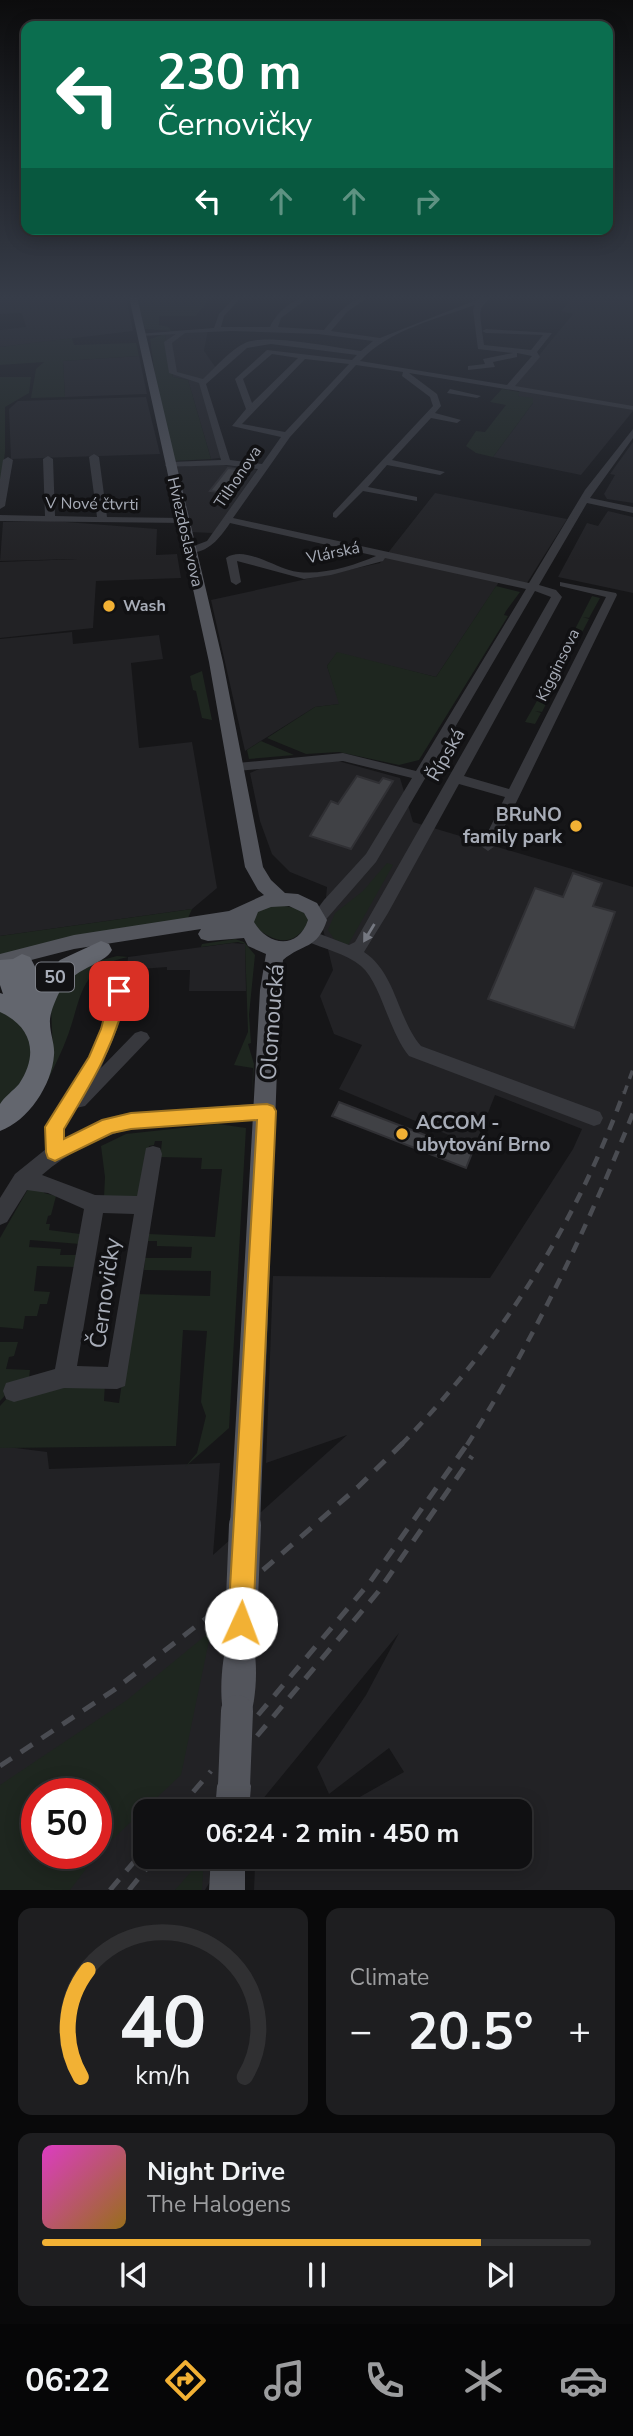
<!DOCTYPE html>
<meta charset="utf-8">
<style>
body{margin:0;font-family:"Nunito Sans",sans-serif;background:#1e1e20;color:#f1f3f6;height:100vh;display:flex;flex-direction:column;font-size:26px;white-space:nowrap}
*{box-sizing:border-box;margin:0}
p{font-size:23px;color:#9c9d9f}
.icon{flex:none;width:38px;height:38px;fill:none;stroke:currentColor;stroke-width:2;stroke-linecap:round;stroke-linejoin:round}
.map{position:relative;height:1890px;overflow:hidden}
.panel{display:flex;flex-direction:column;gap:18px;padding:18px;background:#09090a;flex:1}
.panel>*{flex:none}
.guide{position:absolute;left:21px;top:21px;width:592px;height:214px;border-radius:14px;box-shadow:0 4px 18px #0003,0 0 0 2px #303032;background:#0b6e4f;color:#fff;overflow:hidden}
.speed{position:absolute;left:21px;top:1778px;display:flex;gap:14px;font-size:35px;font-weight:700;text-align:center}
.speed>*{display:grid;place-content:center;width:91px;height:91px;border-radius:50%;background:#101012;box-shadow:0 4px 18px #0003,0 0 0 2px #303032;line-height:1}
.speed .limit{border:10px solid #d22;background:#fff;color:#111}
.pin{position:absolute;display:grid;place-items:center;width:60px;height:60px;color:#fff;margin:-30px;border-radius:14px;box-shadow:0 4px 10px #0006}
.me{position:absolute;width:77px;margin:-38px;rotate:2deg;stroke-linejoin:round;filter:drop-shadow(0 0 5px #0008)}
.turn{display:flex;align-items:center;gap:24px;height:147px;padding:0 21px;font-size:32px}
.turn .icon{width:91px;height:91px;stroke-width:2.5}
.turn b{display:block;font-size:49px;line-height:60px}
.lanes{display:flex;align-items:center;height:66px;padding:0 21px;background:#0003;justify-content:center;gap:35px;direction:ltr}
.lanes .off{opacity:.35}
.big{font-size:52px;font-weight:700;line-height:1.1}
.panel .tile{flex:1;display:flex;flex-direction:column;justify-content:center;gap:10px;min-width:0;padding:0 24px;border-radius:14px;background:#1e1e20}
.panel .dial{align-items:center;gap:0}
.dial svg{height:182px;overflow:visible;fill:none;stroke:#303032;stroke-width:7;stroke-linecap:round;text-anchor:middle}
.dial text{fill:#f1f3f6;stroke:none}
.song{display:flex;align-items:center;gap:21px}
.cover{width:84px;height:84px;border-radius:10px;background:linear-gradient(135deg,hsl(310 70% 55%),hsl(40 70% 35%))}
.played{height:7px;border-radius:4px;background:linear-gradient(90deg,#f2b134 80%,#303032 80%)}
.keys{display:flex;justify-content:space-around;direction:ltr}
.heat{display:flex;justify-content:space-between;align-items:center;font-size:38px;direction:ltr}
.panel .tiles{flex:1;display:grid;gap:18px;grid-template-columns:1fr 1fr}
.tile:last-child{grid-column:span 2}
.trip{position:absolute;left:133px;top:1799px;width:399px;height:70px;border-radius:14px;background:#101012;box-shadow:0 4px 18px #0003,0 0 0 2px #303032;font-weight:700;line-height:70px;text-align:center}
.dock{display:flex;height:112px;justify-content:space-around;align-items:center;background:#060607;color:#9c9d9f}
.dock .icon{width:49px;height:49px}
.dock .active{color:#f2b134}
.dock b{font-size:32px;color:#f1f3f6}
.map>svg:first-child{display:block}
.built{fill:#222225}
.green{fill:#1e261f;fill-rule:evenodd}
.building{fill:#404145;stroke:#303034;stroke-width:2}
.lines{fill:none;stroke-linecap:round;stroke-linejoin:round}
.minor{fill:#37383d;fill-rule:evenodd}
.major{fill:#53555c;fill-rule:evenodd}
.highway{fill:#63666e;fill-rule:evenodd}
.rail-far2{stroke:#4a4c52;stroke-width:3.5;stroke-dasharray:9 7;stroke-linecap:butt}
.rail-far1{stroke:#4a4c52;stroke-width:4.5;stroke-dasharray:11 9;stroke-linecap:butt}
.rail{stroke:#4a4c52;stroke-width:5;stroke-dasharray:14 11;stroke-linecap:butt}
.major-bridge{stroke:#53555c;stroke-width:32}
.oneway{fill:#757881}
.route{fill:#f2b134;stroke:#9d7322;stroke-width:2}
.poi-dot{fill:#f2b134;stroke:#111113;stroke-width:2.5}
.labels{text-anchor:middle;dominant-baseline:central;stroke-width:7;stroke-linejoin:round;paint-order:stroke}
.far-street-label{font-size:16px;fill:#a8adb8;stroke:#111113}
.far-poi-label{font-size:16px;font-weight:bold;fill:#a8adb8;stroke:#111113;text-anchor:start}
.shield{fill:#111113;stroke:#7b7e86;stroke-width:2}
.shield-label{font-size:18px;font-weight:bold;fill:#a8adb8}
.street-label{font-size:19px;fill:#a8adb8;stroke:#111113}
.poi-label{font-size:19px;font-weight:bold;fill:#a8adb8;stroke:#111113;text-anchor:end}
.near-street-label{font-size:23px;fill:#a8adb8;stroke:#111113}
</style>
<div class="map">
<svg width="633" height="1890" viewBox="0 0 633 1890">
<rect width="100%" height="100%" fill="#161618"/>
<g class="built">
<path d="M0,297H126L133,331L0,347V330L26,327L22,313L0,314Z"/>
<path d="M573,297L633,302V411L581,475L493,457L533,403L518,396L520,388L513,387L573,314L561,311Z"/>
<path d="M208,329L204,351L216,368L204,385L227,457L211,459L188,380L173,377L165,334L171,331Z"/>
<path d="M139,356L147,394L65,397L63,361Z"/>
<path d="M146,397L160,454L11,459L9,409L18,401Z"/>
<path d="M633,442V503L607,499L604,494L615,475L610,474Z"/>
<path d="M217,464L257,470L213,533L189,532L177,467Z"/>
<path d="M435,493L567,519L527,583L501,579L436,677L337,653L327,666L340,704L315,707L245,751L211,600L380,563Z"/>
<path d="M608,511L633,517V593L558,577L587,523L598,526Z"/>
<path d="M53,521L157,529L156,555L177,554L181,578L96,581L93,628L0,638V562L78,559L0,561L3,522Z"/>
<path d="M72,632L73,644L159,635L163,659L131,663L139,748L192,742L217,888L192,909L0,936V639Z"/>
<path d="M338,761L400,778L413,822L633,887V1890H254L255,1866L265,1857H520V1811H335L404,1772L389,1748L329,1794L317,1767L366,1695L399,1633L253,1811H145V1857H225L205,1890H39L96,1853L136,1752L0,1803V1446L47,1452L49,1469L220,1463L213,1555L347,1435L266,1463L273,1276L490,1278L573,1149L582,1129L495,1095L475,1146L339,1089L362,1045L334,1034L320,996L333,970L323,929L327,887L290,872L272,854L260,821L250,773L259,769Z"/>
<path d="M232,943L245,944L246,991H189L190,970H167V967L127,970L128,957Z"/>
</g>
<g class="green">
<path d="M136,297H211L196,316H159V325L169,327L171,331L145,329Z"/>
<path d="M165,334L173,377L188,380L211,459L174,461L156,382L150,339Z"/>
<path d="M72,338L74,345L136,343L139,356L63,361L65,397L31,398L36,369L44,362L0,365V347Z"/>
<path d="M0,377H31L29,393L5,407V452L0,493Z"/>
<path d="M502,389L520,392L518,396L533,398V403L493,457L476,453L466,446L476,431L485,432L506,405L490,402Z"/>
<path d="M496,586L520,592L506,611L504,615L508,616L419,760L399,765L339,752L306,754L267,738L315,707L339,704L327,666L337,652L436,677Z"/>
<path d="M592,596L600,598L589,618L583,617L589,619L573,650L567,649L573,652L555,684L549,683L555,686L542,712L535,711L541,713L535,724L525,722L546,685L543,683L549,672H553Z"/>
<path d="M202,671L212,720L202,718L196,691L193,690L190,676Z"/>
<path d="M261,741L294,755L249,759L247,750Z"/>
<path d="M387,863L393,865L348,945L334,939L328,930L335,913L363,891Z"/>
<path d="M280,905C294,908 305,908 309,922C292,950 273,942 252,924L258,909Z"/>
<path d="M192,909L188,918L0,956V936Z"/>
<path d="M235,939L244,942L255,955L249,1015L251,1043L248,1044L254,1064L252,1099L253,1068L234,1065L248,1032L245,944L238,942L201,947L202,944Z"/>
<path d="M117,956L128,957C80,967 82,996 68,1035C62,1052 53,1069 45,1086L53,1051L51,1009L61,986L84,965Z"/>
<path d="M0,1007L8,1011L33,1042V1064L0,1112Z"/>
<path d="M218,1124L246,1128L229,1428L185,1467L197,1453L206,1416L201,1402L207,1331L183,1330L176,1446L0,1448V1406L11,1394L105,1383L104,1401L119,1403L135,1294L210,1296L211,1271L144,1270L145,1258H191L192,1247L157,1246V1241H148L149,1234L215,1237L222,1169H201L202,1158L160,1157L154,1150H161L162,1141H155L154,1145L149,1146L139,1197H104L105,1177L101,1146L126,1134Z"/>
<path d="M43,1187L44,1193L56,1196L51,1215L48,1216L46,1224H50L49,1230L80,1234V1244L30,1240L29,1247L61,1249L60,1255H77L75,1267L37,1266L34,1291L50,1292L47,1304H40L37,1316H25L23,1329L0,1327V1238L28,1189Z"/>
<path d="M0,1342H18L14,1356L9,1357L6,1369L30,1370L28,1385L11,1389L0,1401Z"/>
<path d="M211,1631L181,1775L99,1852L70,1890H0V1785L127,1700ZM37,1794H96V1853H37Z"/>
<path d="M204,1857L202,1890H175Z"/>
</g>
<g class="building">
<path d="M228,468L251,471L234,494L210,491Z"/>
<path d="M357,776L379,783L383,778L393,781L351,849L310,836L331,801L338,804Z"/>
<path d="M573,873L602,883L593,906L615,912L574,1028L488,999L535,888L563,897Z"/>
<path d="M339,1102L472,1153L466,1168L332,1116Z"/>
</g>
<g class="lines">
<g class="minor">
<path d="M235,297H242L224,316L221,327H270C276,313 294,297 309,297L281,318L278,327L324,330C335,317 350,297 368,297L347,312L331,331L380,338L484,297H492C477,308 480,312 482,331L486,329L552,333L537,352L540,357L515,386L633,406V410L409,373L437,394L441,406L435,413L461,420L457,423L431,418L392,460L445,472L440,475L387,465L368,487L417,497V501L363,491L336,518L333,517V513L433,406L430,397L402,376L403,372L356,365L290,437L233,518L529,583L585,490L633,429V438L590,498L633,507V513L587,503L539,585L556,590L562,597L464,776L509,789L606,597L560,586V582L616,593L617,595L495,846L488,851L481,846L505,797L459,784L388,913L364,952C396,973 397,1018 421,1046L600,1112L603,1118L600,1124L594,1126L409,1056C388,1030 381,983 361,966C345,953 324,949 306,941L304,937L312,931L349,945L355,942L551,597L535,591L376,862L322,924H312L309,920L324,900L366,854L412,778L343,761L237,771L230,767L237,763L343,753L416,771L526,589L385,558L383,561L331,575L304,579L237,561L241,582L236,585L231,582L226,558C243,546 271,565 289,570C315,578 353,566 376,556L230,523C219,539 208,554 186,553V549L207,541L258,469L226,465L167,467L165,465L170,462L221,460L199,383L169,373L164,342L176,334L142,336L138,334L214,328L219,314ZM475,305L473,310L478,349L513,353L483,359L485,364L468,366V370L495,367L493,362L517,357V353L532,356L507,385L360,361C389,330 436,319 475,305ZM232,331L318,334L373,341L361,351C335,348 266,333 245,343C230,350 215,368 203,379L177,372L172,343L185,333ZM482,331L486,333L543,335L531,350L484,345ZM271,344L357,355L352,360L267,350L235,379L246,409L232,426L281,437L262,464L230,460L206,384L247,348ZM272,354L298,358L252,403L243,379ZM305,359L349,364L285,432L242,424Z"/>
<path d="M610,297H631L633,301Z"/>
<path d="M450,389L481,396L477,398L447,393Z"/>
<path d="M94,454L99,457L107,517L183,518L186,519V523L0,521V515L45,516L43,459L48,456L53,459L55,516L97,517L89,457Z"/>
<path d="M8,457L13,460L5,506L0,509V479L3,460Z"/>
<path d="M122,972L128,974L130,978L117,1029L101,1068L135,1033L141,1031L147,1033L150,1038L85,1106L76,1108L63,1128L64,1139L103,1120L131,1113L267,1103L273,1105L276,1111L273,1117L267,1119L131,1129C98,1137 67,1153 42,1175L95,1195L137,1196L146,1148L153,1146L160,1148L162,1154L125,1386L117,1389L64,1388L14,1402L6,1399L3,1391L6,1383L55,1369L84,1209L48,1193L27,1190L7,1222L0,1225V1198L15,1174L46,1149L45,1127L89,1057L101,1029L114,978L116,974ZM103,1213L134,1214L108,1367L77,1366Z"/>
</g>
<g class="major">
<path d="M129,297H137L223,662L263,867L271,880L285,893L298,894L317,903L327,920C317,950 303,943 283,960L280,990L260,1525L255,1535L245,1540L235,1535L230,1525L260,990L266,954L248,946L244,938L208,941L201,939L198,934L201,929L74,949L0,968V954L74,935L229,911L264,895L258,890L245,867L209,662ZM289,906L304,913L308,920C298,950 268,946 254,922L258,912L271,907Z"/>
<path d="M240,1632L251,1637C259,1657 257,1703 248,1722L237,1727L226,1722C218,1703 221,1657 229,1637Z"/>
<path d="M234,1769L246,1774L251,1786L249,1811H215L217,1786L222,1774Z"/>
<path d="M211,1857H245V1890H209Z"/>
</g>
<path class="highway" d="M101,941L109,944L112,950C104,965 72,968 59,993C55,1001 49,1015 50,1023C50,1034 55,1044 54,1055C52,1085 28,1121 0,1131C0,1124 0,1110 0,1104C4,1097 14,1090 19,1084C39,1054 32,1027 0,1012V993L3,994L0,985V960L13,959L22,954L30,957L42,980L60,960Z"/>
<path class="rail-far2" d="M624,1094L633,1069"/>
<g class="rail-far1">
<path d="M401,1445C502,1340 574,1228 624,1092"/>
<path d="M467,1445C534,1340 587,1229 633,1113"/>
</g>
<g class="rail">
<path d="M263,1570L358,1487L403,1443"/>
<path d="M258,1715L370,1582L468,1443"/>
<path d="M257,1736L378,1592L472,1456"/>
<path d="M0,1766L114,1690L222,1606"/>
<path d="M177,1811L211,1771"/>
<path d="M194,1811L209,1793"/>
<path d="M110,1890L145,1849"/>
<path d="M129,1890L156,1857"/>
</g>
<g class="major-bridge">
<path d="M240,1648L245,1525"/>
<path d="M234,1786L237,1711"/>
</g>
</g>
<defs><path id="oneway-solid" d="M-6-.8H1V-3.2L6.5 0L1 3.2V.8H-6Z" transform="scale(1.75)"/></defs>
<use class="oneway" href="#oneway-solid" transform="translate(369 933) rotate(121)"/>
<linearGradient id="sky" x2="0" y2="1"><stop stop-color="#0c0c0d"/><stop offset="0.53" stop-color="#363c48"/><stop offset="1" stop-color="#363c48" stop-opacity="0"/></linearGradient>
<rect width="633" height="561" fill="url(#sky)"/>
<path class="route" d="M119,984L125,986L128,991C113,1048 94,1079 64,1129V1139L102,1120L131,1113L267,1104L273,1106L276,1111L253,1623L250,1632L241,1636L232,1632L228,1623L257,1120L131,1129L112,1133L55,1161L48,1158L46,1152L45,1127L89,1057L101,1029L111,991L113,986Z"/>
<g class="poi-dot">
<circle cx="109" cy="606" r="7"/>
<circle cx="576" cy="826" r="7"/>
<circle cx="402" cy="1134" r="7"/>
</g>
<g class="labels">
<g class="far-street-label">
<text transform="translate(238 477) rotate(-56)">Tilhonova</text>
<text transform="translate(92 504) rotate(1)">V Nové čtvrti</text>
<text transform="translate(185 532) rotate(77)">Hviezdoslavova</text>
<text transform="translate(333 553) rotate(-12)">Vlárská</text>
<text transform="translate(558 665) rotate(-64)">Kigginsova</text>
</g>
<g class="far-poi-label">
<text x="123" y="606">Wash</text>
</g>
<rect class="shield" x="36" y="962.5" width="38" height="29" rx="5"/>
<g class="shield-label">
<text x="55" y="977">50</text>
</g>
<g class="street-label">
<text transform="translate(446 755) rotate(-61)">Řípská</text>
</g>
<g class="poi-label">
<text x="562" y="815">BRuNO<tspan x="562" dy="22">family park</tspan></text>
<text x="416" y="1123" text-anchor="start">ACCOM -<tspan x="416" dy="22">ubytování Brno</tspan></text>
</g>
<g class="near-street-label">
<text transform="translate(272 1022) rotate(-86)">Olomoucká</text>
<text transform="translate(105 1293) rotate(-82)">Černovičky</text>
</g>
</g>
</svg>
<div class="speed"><div class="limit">50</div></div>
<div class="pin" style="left:119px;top:991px;background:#d93025"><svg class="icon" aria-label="arrive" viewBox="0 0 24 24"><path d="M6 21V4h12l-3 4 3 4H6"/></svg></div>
<svg class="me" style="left:241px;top:1623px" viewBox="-20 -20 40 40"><circle r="19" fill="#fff"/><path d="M0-13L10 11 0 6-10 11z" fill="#f2b134"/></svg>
<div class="trip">06:24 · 2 min · 450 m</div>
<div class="guide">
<div class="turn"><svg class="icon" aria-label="left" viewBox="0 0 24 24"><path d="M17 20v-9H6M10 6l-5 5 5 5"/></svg><div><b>230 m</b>Černovičky</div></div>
<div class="lanes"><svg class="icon" aria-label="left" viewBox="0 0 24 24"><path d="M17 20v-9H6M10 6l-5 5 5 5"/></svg><svg class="icon off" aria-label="ahead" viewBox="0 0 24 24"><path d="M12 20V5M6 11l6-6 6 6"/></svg><svg class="icon off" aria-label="ahead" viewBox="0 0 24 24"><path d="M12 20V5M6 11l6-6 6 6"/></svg><svg class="icon off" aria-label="right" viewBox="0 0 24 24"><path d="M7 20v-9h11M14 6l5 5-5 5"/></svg></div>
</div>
</div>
<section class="panel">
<div class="tiles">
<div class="tile dial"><svg viewBox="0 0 100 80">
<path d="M14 69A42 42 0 1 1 86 69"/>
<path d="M14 69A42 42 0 0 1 17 22" stroke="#f2b134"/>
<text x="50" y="56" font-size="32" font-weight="700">40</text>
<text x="50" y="72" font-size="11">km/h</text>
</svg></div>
<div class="tile"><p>Climate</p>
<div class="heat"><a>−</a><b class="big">20.5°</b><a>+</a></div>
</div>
<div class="tile">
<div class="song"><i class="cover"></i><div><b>Night Drive</b><p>The Halogens</p></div></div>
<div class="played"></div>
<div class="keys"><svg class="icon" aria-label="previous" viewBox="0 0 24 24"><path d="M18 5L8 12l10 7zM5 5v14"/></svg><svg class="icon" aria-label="pause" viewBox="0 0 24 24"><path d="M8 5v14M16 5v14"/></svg><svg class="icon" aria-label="next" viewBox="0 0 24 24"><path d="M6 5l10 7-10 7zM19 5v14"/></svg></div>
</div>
</div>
</section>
<nav class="dock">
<b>06:22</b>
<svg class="icon active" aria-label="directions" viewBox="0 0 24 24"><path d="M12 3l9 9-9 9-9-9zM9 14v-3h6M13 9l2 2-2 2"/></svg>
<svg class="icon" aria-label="music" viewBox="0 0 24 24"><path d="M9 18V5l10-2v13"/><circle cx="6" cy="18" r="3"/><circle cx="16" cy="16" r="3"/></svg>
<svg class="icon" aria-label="phone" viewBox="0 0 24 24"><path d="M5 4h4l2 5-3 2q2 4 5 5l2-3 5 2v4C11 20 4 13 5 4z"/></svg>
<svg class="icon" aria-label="climate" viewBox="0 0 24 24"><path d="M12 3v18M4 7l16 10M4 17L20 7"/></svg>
<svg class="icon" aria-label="car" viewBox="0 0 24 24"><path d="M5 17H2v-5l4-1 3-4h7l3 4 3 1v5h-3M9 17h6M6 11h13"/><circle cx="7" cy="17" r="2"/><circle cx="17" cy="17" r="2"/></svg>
</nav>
